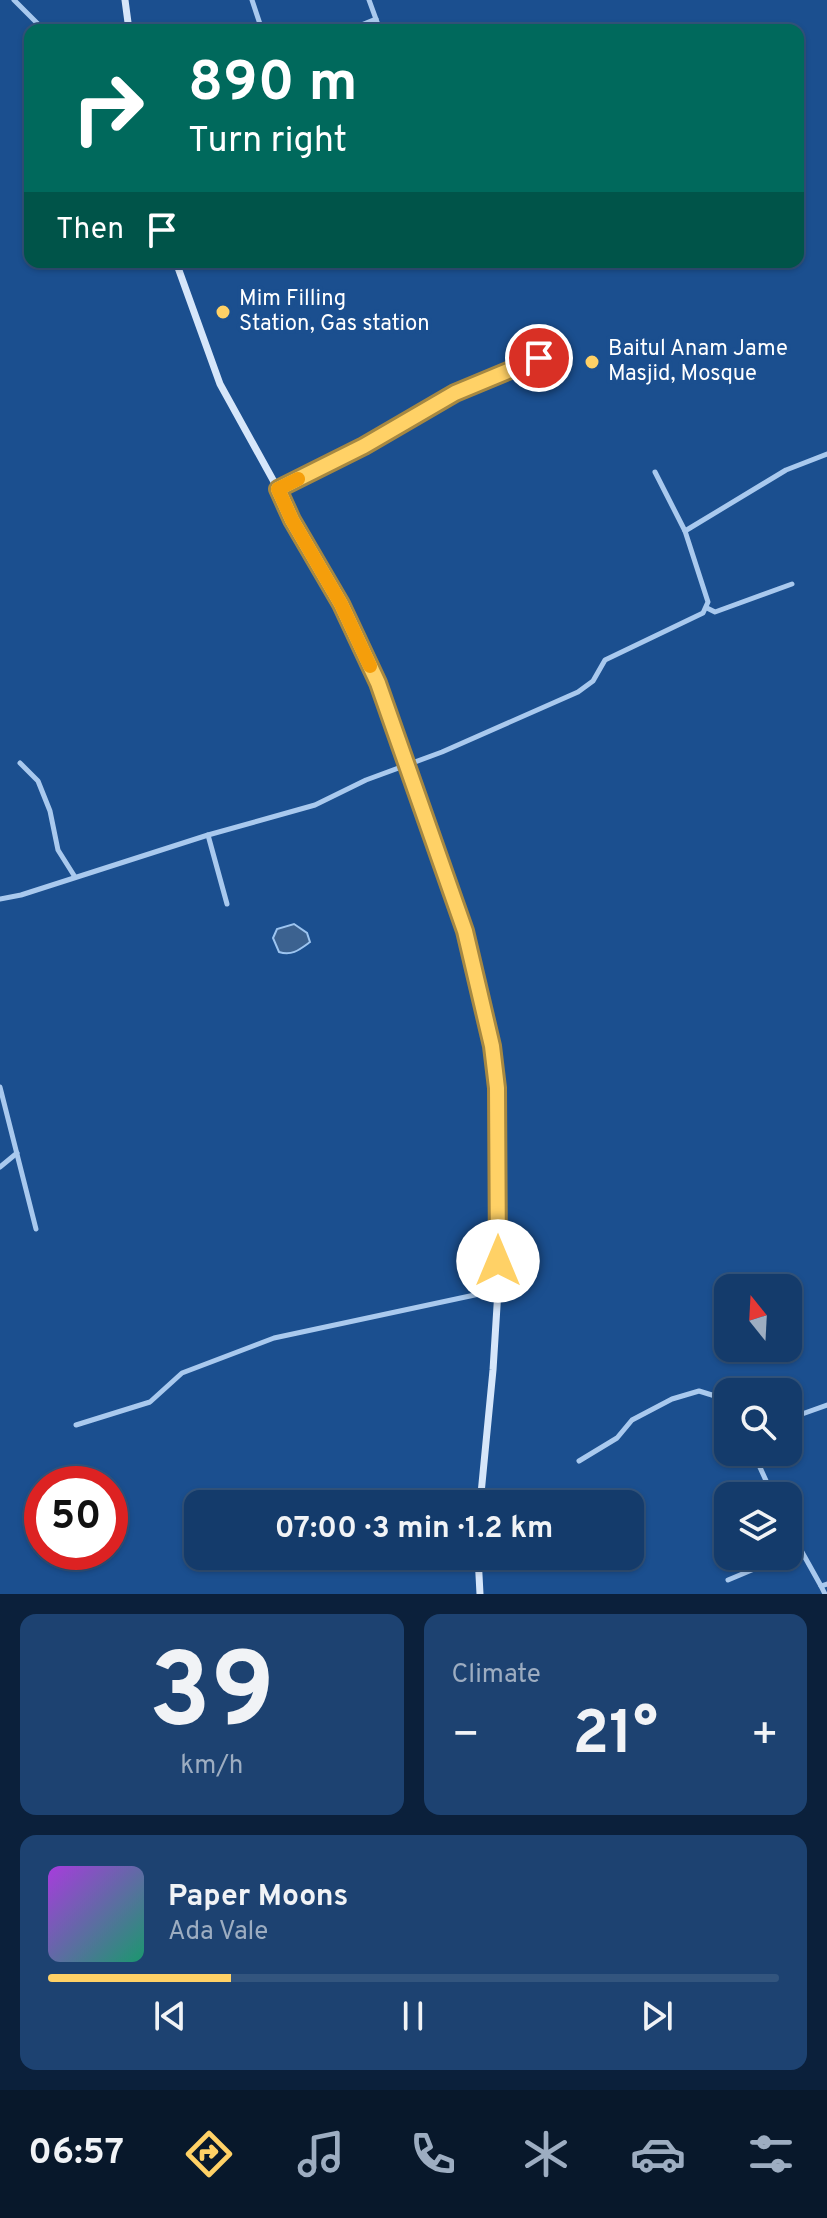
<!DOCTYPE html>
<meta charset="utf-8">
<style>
body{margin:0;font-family:Overpass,sans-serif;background:#1d4271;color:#f1f3f6;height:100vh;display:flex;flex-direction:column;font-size:30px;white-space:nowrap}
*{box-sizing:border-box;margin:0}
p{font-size:26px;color:#9dadc1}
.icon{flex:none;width:44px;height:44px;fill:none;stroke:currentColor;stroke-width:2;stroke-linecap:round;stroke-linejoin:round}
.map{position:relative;height:1594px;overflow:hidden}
.sheet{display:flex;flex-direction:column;gap:20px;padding:20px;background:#0b203b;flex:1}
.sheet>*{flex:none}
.guide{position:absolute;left:24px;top:24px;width:780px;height:244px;border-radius:16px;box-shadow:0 2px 6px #0004,0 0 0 2px #33557e;background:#00695c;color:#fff;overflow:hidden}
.needle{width:52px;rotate:342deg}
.controls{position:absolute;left:714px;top:1274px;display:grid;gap:16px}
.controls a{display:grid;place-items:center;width:88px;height:88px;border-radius:16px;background:#143b6b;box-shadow:0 2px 6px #0004,0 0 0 2px #33557e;font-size:40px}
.speed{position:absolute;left:24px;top:1466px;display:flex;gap:16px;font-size:40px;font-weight:700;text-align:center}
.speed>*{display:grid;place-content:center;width:104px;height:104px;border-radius:50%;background:#143b6b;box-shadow:0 2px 6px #0004,0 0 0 2px #33557e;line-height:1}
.speed .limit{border:12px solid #d22;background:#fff;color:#111}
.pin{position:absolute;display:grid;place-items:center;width:68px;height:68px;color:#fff;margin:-34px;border:4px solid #fff;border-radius:50%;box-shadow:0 2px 8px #0007}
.me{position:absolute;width:88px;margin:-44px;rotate:0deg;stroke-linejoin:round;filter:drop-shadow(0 0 6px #0008)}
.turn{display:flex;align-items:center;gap:28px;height:168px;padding:0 32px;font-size:36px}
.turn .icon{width:104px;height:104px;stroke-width:2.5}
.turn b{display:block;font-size:56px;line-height:68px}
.then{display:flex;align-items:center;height:76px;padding:0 32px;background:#0003;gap:16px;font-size:30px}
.big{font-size:60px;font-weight:700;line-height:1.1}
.sheet .widget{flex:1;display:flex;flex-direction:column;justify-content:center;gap:12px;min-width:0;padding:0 28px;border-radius:16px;background:#1d4271}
.sheet .dial{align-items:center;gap:0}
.dial b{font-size:104px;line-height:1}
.song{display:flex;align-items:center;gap:24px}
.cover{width:96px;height:96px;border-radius:12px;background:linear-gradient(135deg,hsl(280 70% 55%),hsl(160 70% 35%))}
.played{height:8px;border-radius:4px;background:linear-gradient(90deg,#ffd166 25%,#33557e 25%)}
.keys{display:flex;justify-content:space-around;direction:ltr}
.heat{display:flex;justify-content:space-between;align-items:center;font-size:44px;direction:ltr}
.sheet .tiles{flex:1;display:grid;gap:20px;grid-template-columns:1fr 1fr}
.widget:last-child{grid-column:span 2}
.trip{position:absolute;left:184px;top:1490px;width:460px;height:80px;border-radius:16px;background:#143b6b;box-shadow:0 2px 6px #0004,0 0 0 2px #33557e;font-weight:700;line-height:80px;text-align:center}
.menu{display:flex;height:128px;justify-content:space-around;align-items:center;background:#08182b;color:#9dadc1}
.menu .icon{width:56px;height:56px}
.menu .selected{color:#ffd166}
.menu b{font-size:36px;color:#f1f3f6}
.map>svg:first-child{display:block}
.water{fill:#3c6290;stroke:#9cc4f0;stroke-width:2}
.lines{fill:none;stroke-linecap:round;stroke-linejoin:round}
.minor{stroke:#a9c9ee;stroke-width:5}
.secondary{stroke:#d6e6fa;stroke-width:7}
.route-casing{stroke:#a68842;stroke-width:20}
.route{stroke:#ffd166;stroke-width:14}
.slow{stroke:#f59e0b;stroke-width:14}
.poi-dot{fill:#ffd166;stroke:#1b4f8f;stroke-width:3}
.labels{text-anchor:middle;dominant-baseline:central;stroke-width:8;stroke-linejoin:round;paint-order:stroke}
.poi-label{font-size:22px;fill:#fff;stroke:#1b4f8f;text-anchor:start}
</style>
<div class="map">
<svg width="827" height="1594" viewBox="0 0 827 1594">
<rect width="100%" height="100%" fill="#1b4f8f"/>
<path class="water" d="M294,924L307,933L310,942C299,950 292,956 279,952L273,938L277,929Z"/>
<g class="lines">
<g class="minor">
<path d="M14,0L44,30"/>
<path d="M252,0L262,30"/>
<path d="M369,0L380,30"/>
<path d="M349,30L376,19"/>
<path d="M278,489L364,446L455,393L539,358"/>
<path d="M685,531L786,470L827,454"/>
<path d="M707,608L715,612L792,584"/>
<path d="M20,763L38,781L50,811L58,850L75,877"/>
<path d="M208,835L227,904"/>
<path d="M0,899L21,895L208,835L315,805L366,780L442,752L578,692L593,681L605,660L703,613L708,602L685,531L655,472"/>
<path d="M0,1087L36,1229"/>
<path d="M0,1167L17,1153"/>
<path d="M788,1419L827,1405"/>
<path d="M76,1425L150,1402L182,1373L274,1338L498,1290"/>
<path d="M753,1452L773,1496"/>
<path d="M579,1461L617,1438L632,1420L672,1399L699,1391L728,1400"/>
<path d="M788,1527L821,1586"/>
<path d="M788,1554L799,1549"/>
<path d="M479,1564L514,1561L533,1556"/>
<path d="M728,1580L785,1556"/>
<path d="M825,1594L821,1586L827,1584"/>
</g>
<g class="secondary">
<path d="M125,0L129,30"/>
<path d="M176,262L220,384L278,489L292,520L341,604L378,683L465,931L492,1046L497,1088L498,1290L493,1370L480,1504"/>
<path d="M478,1556L480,1594"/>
</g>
</g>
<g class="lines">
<g class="route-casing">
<path id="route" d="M498,1261L497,1088L492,1046L465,931L378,683L341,604L292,520L278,489L364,446L455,393L539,358"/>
</g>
<use href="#route" class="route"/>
<path class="slow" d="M298,479L278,489L292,520L341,604L370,666"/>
</g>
<g class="poi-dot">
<circle cx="223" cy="312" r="8"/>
<circle cx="592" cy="362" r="8"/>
</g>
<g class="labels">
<g class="poi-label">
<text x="239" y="299">Mim Filling<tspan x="239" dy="25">Station, Gas station</tspan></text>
<text x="608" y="349">Baitul Anam Jame<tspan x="608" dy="25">Masjid, Mosque</tspan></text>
</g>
</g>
</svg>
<div class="controls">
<a><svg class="needle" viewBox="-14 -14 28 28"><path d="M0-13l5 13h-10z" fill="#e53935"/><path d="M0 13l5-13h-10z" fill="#9dadc1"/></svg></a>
<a><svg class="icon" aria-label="search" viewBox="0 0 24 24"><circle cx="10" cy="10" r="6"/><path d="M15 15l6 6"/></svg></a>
<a><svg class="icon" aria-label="layers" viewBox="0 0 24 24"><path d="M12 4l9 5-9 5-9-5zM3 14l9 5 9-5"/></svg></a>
</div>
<div class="speed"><div class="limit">50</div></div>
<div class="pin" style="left:539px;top:358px;background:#d93025"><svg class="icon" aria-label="arrive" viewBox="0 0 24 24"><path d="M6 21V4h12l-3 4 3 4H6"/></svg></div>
<svg class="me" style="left:498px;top:1261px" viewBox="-20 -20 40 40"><circle r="19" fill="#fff"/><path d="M0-13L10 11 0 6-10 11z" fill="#ffd166"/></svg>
<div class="trip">07:00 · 3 min · 1.2 km</div>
<div class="guide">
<div class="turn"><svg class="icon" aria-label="right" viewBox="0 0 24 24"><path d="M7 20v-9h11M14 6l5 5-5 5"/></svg><div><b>890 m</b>Turn right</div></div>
<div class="then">Then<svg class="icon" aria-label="arrive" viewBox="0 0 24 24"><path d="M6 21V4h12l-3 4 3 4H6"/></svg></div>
</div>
</div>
<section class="sheet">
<div class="tiles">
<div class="widget dial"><b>39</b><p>km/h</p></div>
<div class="widget"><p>Climate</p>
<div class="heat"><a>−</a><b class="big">21°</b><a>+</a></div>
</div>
<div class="widget">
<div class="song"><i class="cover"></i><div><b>Paper Moons</b><p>Ada Vale</p></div></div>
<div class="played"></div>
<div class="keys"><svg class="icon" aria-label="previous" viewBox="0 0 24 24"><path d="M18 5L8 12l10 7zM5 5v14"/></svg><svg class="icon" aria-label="pause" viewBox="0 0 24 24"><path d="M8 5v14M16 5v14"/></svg><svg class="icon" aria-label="next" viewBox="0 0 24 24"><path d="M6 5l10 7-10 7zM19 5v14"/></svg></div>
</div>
</div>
</section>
<nav class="menu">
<b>06:57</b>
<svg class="icon selected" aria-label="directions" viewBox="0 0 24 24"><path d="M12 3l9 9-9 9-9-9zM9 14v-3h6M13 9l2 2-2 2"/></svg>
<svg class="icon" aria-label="music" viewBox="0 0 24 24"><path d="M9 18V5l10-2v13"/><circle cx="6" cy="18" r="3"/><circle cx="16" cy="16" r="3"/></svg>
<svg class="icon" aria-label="phone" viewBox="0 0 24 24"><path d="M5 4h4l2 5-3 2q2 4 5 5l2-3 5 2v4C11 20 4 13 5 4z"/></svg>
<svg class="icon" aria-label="climate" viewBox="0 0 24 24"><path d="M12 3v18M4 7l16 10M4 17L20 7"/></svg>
<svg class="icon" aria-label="car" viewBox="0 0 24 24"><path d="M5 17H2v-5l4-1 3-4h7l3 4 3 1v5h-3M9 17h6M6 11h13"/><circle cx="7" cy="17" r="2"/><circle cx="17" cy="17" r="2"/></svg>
<svg class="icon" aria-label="filters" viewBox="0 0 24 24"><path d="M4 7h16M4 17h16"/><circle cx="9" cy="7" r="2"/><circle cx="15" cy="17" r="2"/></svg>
</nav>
